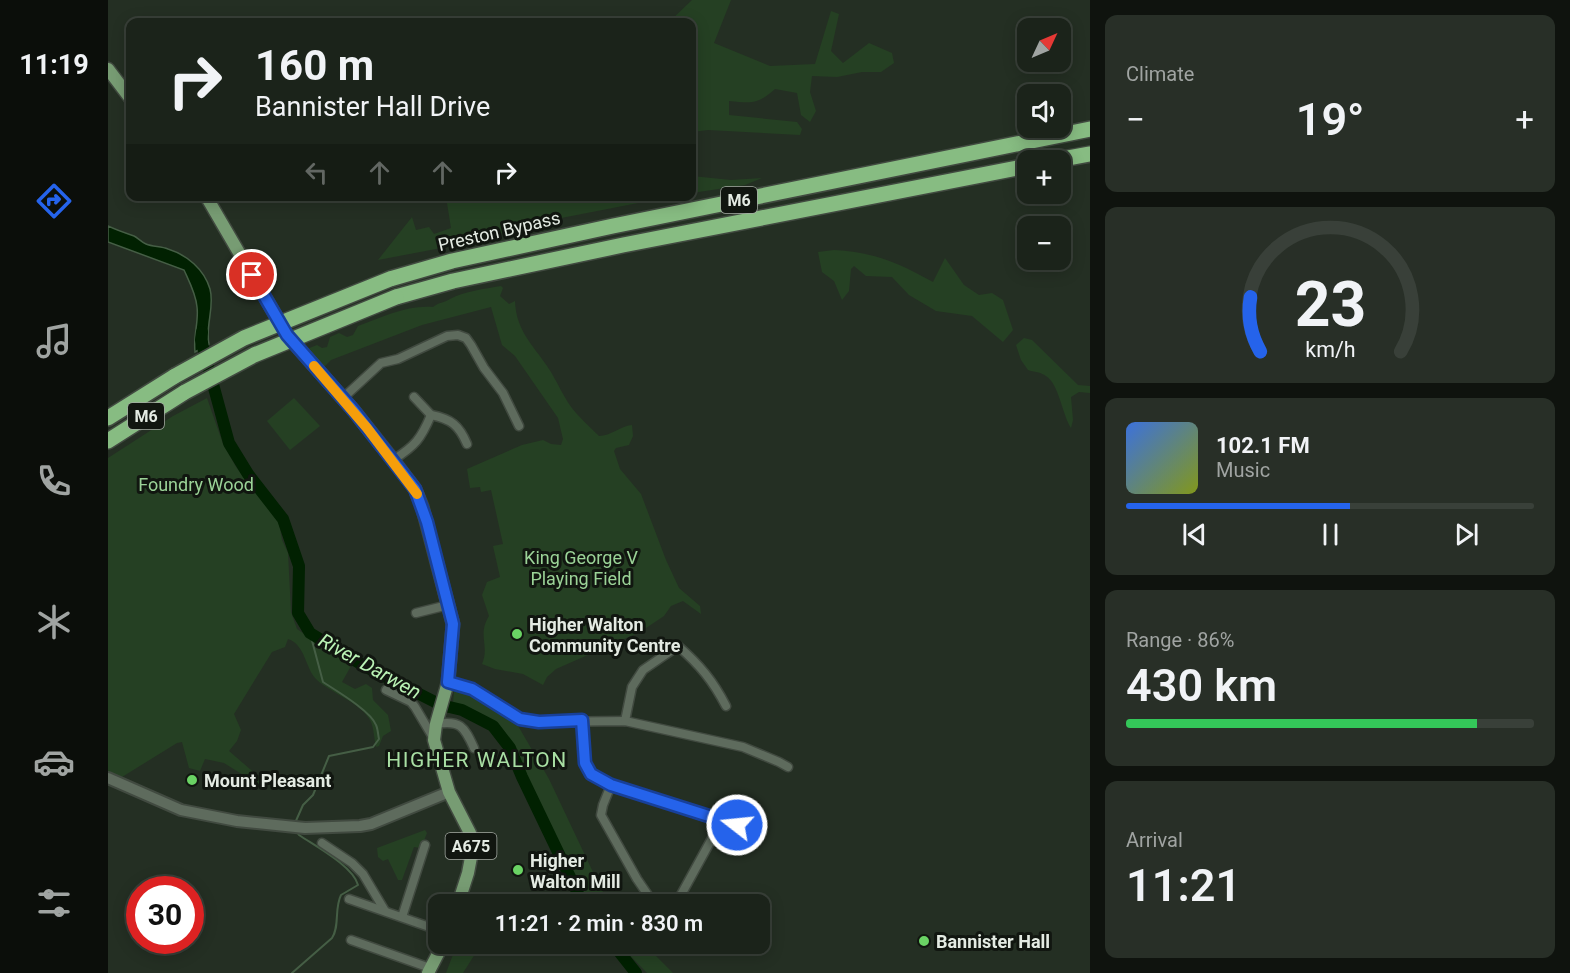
<!DOCTYPE html>
<meta charset="utf-8">
<style>
body{margin:0;font-family:Roboto,sans-serif;background:#282f27;color:#f1f3f6;height:100vh;display:flex;flex-direction:column;font-size:22px;white-space:nowrap}
*{box-sizing:border-box;margin:0}
p{font-size:20px;color:#a0a4a2}
.icon{flex:none;width:33px;height:33px;fill:none;stroke:currentColor;stroke-width:2;stroke-linecap:round;stroke-linejoin:round}
.map{position:relative;flex:1;overflow:hidden}
.side{display:flex;flex-direction:column;gap:15px;padding:15px;background:#0f130e;width:480px}
.side>*{flex:none}
.banner{position:absolute;left:18px;top:18px;width:570px;height:183px;border-radius:12px;box-shadow:0 3px 15px #0003,0 0 0 2px #394039;background:#1b231a;color:#f1f3f6;overflow:hidden}
.needle{width:39px;rotate:46deg}
.controls{position:absolute;left:909px;top:18px;display:grid;gap:12px}
.controls a{display:grid;place-items:center;width:54px;height:54px;border-radius:12px;background:#1b231a;box-shadow:0 3px 15px #0003,0 0 0 2px #394039;font-size:30px}
.speed{position:absolute;left:18px;top:876px;display:flex;gap:12px;font-size:30px;font-weight:700;text-align:center}
.speed>*{display:grid;place-content:center;width:78px;height:78px;border-radius:50%;background:#1b231a;box-shadow:0 3px 15px #0003,0 0 0 2px #394039;line-height:1}
.speed .limit{border:9px solid #d22;background:#fff;color:#111}
.pin{position:absolute;display:grid;place-items:center;width:51px;height:51px;color:#fff;margin:-26px;border:3px solid #fff;border-radius:50%;box-shadow:0 2px 6px #0007}
.me{position:absolute;width:66px;margin:-33px;rotate:286deg;stroke-linejoin:round;filter:drop-shadow(0 0 4px #0008)}
.turn{display:flex;align-items:center;gap:21px;height:126px;padding:0 30px;font-size:27px}
.turn .icon{width:78px;height:78px;stroke-width:2.5}
.turn b{display:block;font-size:42px;line-height:51px}
.lanes{display:flex;align-items:center;height:57px;padding:0 30px;background:#0003;justify-content:center;gap:30px;direction:ltr}
.lanes .off{opacity:.35}
.big{font-size:45px;font-weight:600;line-height:1.1}
.side .tile{flex:1;display:flex;flex-direction:column;justify-content:center;gap:9px;min-width:0;padding:0 21px;border-radius:12px;background:#282f27}
.side .dial{align-items:center;gap:0}
.dial svg{height:156px;overflow:visible;fill:none;stroke:#394039;stroke-width:7;stroke-linecap:round;text-anchor:middle}
.dial text{fill:#f1f3f6;stroke:none}
.song{display:flex;align-items:center;gap:18px}
.cover{width:72px;height:72px;border-radius:9px;background:linear-gradient(135deg,hsl(220 70% 55%),hsl(70 70% 35%))}
.played{height:6px;border-radius:3px;background:linear-gradient(90deg,#2563eb 55%,#394039 55%)}
.keys{display:flex;justify-content:space-around;direction:ltr}
.heat{display:flex;justify-content:space-between;align-items:center;font-size:33px;direction:ltr}
.charge{height:9px;border-radius:4px;background:linear-gradient(90deg,#34c759 86%,#394039 0)}
.trip{position:absolute;left:320px;top:894px;width:342px;height:60px;border-radius:12px;background:#1b231a;box-shadow:0 3px 15px #0003,0 0 0 2px #394039;font-weight:600;line-height:60px;text-align:center}
main{display:flex;flex:1;min-height:0}
.dock{display:flex;flex-direction:column;width:108px;justify-content:space-around;align-items:center;background:#0b0e0a;color:#a0a4a2}
.dock .icon{width:42px;height:42px}
.dock .current{color:#2563eb}
.dock b{font-size:27px;color:#f1f3f6}
.map>svg:first-child{display:block}
.green{fill:#254023}
.water{fill:#012101;stroke:#455e45;stroke-width:1.5}
.lines{fill:none;stroke-linecap:round;stroke-linejoin:round}
.stream{stroke:#455e45;stroke-width:2}
.river{stroke:#012101;stroke-width:12}
.minor-casing{stroke:#414a40;stroke-width:11}
.tertiary-casing{stroke:#414a40;stroke-width:14}
.primary-casing{stroke:#414a40;stroke-width:15}
.motorway-casing{stroke:#414a40;stroke-width:18}
.minor{stroke:#5e6b5d;stroke-width:8}
.tertiary{stroke:#5e6b5d;stroke-width:10}
.primary{stroke:#779c73;stroke-width:12}
.motorway{stroke:#87bc82;stroke-width:15}
.motorway-bridge-casing{stroke:#414a40;stroke-width:18;stroke-linecap:butt}
.motorway-bridge{stroke:#87bc82;stroke-width:15}
.route-casing{stroke:#184099;stroke-width:15}
.route{stroke:#2563eb;stroke-width:10}
.slow{stroke:#f59e0b;stroke-width:10}
.poi-dot{fill:#6ad364;stroke:#111610;stroke-width:2}
.labels{text-anchor:middle;dominant-baseline:central;stroke-width:6;stroke-linejoin:round;paint-order:stroke}
.shield{fill:#111610;stroke:#a5aba4;stroke-width:1.5}
.shield-label{font-size:16px;font-weight:bold;fill:#e4ebe3}
.street-label{font-size:18px;fill:#e4ebe3;stroke:#111610}
.park-label{font-size:18px;fill:#9bd397;stroke:#111610}
.poi-label{font-size:18px;font-weight:bold;fill:#e4ebe3;stroke:#111610;text-anchor:start}
.water-label{font-size:20px;font-style:italic;fill:#baf3b5;stroke:#111610}
.quarter-label{font-size:21px;letter-spacing:1.5px;fill:#a8dfa3;stroke:#111610}
</style>
<main>
<nav class="dock">
<b>11:19</b>
<svg class="icon current" aria-label="directions" viewBox="0 0 24 24"><path d="M12 3l9 9-9 9-9-9zM9 14v-3h6M13 9l2 2-2 2"/></svg>
<svg class="icon" aria-label="music" viewBox="0 0 24 24"><path d="M9 18V5l10-2v13"/><circle cx="6" cy="18" r="3"/><circle cx="16" cy="16" r="3"/></svg>
<svg class="icon" aria-label="phone" viewBox="0 0 24 24"><path d="M5 4h4l2 5-3 2q2 4 5 5l2-3 5 2v4C11 20 4 13 5 4z"/></svg>
<svg class="icon" aria-label="climate" viewBox="0 0 24 24"><path d="M12 3v18M4 7l16 10M4 17L20 7"/></svg>
<svg class="icon" aria-label="car" viewBox="0 0 24 24"><path d="M5 17H2v-5l4-1 3-4h7l3 4 3 1v5h-3M9 17h6M6 11h13"/><circle cx="7" cy="17" r="2"/><circle cx="17" cy="17" r="2"/></svg>
<svg class="icon" aria-label="filters" viewBox="0 0 24 24"><path d="M4 7h16M4 17h16"/><circle cx="9" cy="7" r="2"/><circle cx="15" cy="17" r="2"/></svg>
</nav>
<div class="map">
<svg width="982" height="973" viewBox="0 0 982 973">
<rect width="100%" height="100%" fill="#242f23"/>
<g class="green">
<path d="M584,0H623L606,43L662,66L707,64L723,11L731,14L723,51L735,63L761,43L784,53L786,63L773,72H754L729,77L704,76L702,92L708,111L702,122L693,115L689,93L667,89C649,105 644,103 621,101V115L689,122L694,129L692,135L600,130L584,132V22H561Z"/>
<path d="M584,176L623,180L654,178L637,185L584,193Z"/>
<path d="M338,197V196L561,197L443,220L349,245L270,260L304,217L308,230L321,227L326,234L343,228Z"/>
<path d="M726,250C765,252 791,263 825,282L837,258L856,285L871,295L884,293L895,300L905,330L895,342L864,316L828,311L801,295L784,277L758,276L746,266L743,269L741,291L734,300L726,281L714,272L710,252Z"/>
<path d="M393,286L395,288L392,296L401,304L407,301C408,330 424,344 439,366C449,380 456,400 468,413C475,421 483,428 491,436C503,436 512,426 524,425L525,436L521,445L508,448L506,451L512,469L533,494L558,560L571,588L592,606L593,614L575,601L563,606L556,616L532,632L448,669L439,677L435,685L415,674L387,669L374,664C382,646 369,635 381,616L374,595L379,582L392,577L385,546L395,544L383,490L373,492L372,487L362,488L359,469L414,445L435,440L443,444L453,445L455,439L450,418L407,356L394,345L383,307L314,325L223,360L216,367L199,349L209,345L214,348L219,347L222,337L231,333L239,337L245,335L250,326C275,317 298,305 325,307C331,302 336,303 342,299C357,291 376,289 393,286Z"/>
<path d="M916,338L924,340L970,385L982,386V393L971,392L963,397L965,420L963,428C954,414 951,384 938,376C933,372 926,372 920,370L913,360L908,345Z"/>
<path d="M99,398L115,444L128,467L171,523L174,540L180,553L183,612L189,629L243,666L234,682L247,689L258,684L264,688L265,700L280,715L283,731L275,736L271,746L268,747C266,739 266,727 262,720C253,703 223,693 209,680C197,669 198,645 180,639L177,647L164,652L126,714L133,730L129,741L121,751L157,782L153,786L116,763L97,759L92,771L81,768L74,742L69,743L14,777L0,772V458L65,416Z"/>
<path d="M186,398L212,426L182,450L159,421Z"/>
<path d="M351,690L364,695L409,724L441,779L493,889L504,904H480L478,902L397,732C383,716 365,708 345,703L346,692Z"/>
<path d="M317,830L319,833L313,848L306,847L294,880H290L280,859L275,861L270,857L269,848Z"/>
<path d="M349,944H367V954L355,973H338Z"/>
<path d="M511,944H536L565,973H539Z"/>
</g>
<path class="water" d="M0,226C8,230 17,233 26,236C30,238 33,242 38,244C45,247 53,246 60,249C79,255 96,269 102,289C107,307 97,326 101,344L87,352C85,336 91,321 89,307C88,294 81,281 76,270L0,242Z"/>
<g class="lines">
<g class="stream">
<path d="M187,823L195,805L205,795L221,756L265,747L271,739C270,735 270,729 268,725C263,711 227,690 215,682L202,633"/>
<path d="M184,973L224,938C232,926 226,909 233,895L250,885C245,866 207,846 191,835L188,831"/>
</g>
<g class="river">
<path d="M94,332L93,340L121,443L140,474L175,519L191,566L190,613L202,633L256,666L333,705L354,710L385,726L402,748L414,777L475,904"/>
<path d="M505,944L528,973"/>
</g>
<g class="minor-casing">
<g id="minor">
<path d="M306,397L323,415"/>
<path d="M235,398L273,363L290,359L339,336L350,335L358,338L363,345L376,368L395,393L411,426"/>
<path d="M285,460C307,446 313,439 323,415C343,419 351,425 359,444"/>
<path d="M308,613L340,605"/>
<path d="M340,682L364,689L412,719L431,722L517,721L635,747L671,762L680,767"/>
<path d="M278,690L303,702L307,707L326,739"/>
<path d="M474,720L477,763L483,774L503,785L613,822L645,829"/>
<path d="M517,721L524,687L535,670L570,646C592,665 605,681 618,706"/>
<path d="M328,724C352,720 356,726 366,748"/>
<path d="M503,785L495,805L493,815L529,879L546,904"/>
<path d="M214,843L244,863L255,874L277,911"/>
<path d="M241,899L330,930"/>
<path d="M568,904L613,822"/>
<path d="M294,917L317,845"/>
<path d="M243,940L322,968"/>
</g>
</g>
<g class="tertiary-casing">
<path id="tertiary" d="M0,778L73,810L129,821L197,828L252,826L263,824L341,792"/>
</g>
<g class="primary-casing">
<g id="primary">
<path d="M0,69L22,98"/>
<path d="M98,196L179,335L246,411L285,460L307,489L314,506L345,624L340,682L328,724L326,740L341,792L362,833L364,852L360,873L350,904"/>
<path d="M320,973L335,944"/>
</g>
</g>
<g class="motorway-casing">
<g id="motorway">
<path d="M949,160L982,154"/>
<path d="M282,279L344,261L505,226L982,129"/>
<path d="M288,297L345,281L515,245L920,166"/>
<path d="M0,418L67,376"/>
<path d="M0,441L77,392"/>
</g>
</g>
<use href="#minor" class="minor"/>
<use href="#tertiary" class="tertiary"/>
<use href="#primary" class="primary"/>
<use href="#motorway" class="motorway"/>
<g class="motorway-bridge-casing">
<g id="motorway-bridge">
<path d="M67,376L136,338L282,279"/>
<path d="M77,392L146,355L288,297"/>
</g>
</g>
<use href="#motorway-bridge" class="motorway-bridge"/>
</g>
<g class="lines">
<g class="route-casing">
<path id="route" d="M144,275L179,335L246,411L307,489L319,522L345,624L340,682L364,689L412,719L431,722L474,720L477,763L483,774L503,785L629,825"/>
</g>
<use href="#route" class="route"/>
<path class="slow" d="M206,366L259,428L309,494"/>
</g>
<g class="poi-dot">
<circle cx="409" cy="634" r="6"/>
<circle cx="84" cy="780" r="6"/>
<circle cx="410" cy="870" r="6"/>
<circle cx="816" cy="941" r="6"/>
</g>
<g class="labels">
<g class="shield">
<rect x="613" y="187" width="36" height="26" rx="4.5"/>
<rect x="20" y="403" width="36" height="26" rx="4.5"/>
<rect x="337.5" y="833" width="51" height="26" rx="4.5"/>
</g>
<g class="shield-label">
<text x="631" y="200">M6</text>
<text x="38" y="416">M6</text>
<text x="363" y="846">A675</text>
</g>
<g class="street-label">
<text transform="translate(391 231) rotate(-13)">Preston Bypass</text>
</g>
<g class="park-label">
<text x="88" y="484">Foundry Wood</text>
<text x="473" y="557">King George V<tspan x="473" dy="21">Playing Field</tspan></text>
</g>
<g class="poi-label">
<text x="421" y="624">Higher Walton<tspan x="421" dy="21">Community Centre</tspan></text>
<text x="96" y="780">Mount Pleasant</text>
<text x="422" y="860">Higher<tspan x="422" dy="21">Walton Mill</tspan></text>
<text x="828" y="941">Bannister Hall</text>
</g>
<g class="water-label">
<text transform="translate(262 666) rotate(29)">River Darwen</text>
</g>
<g class="quarter-label">
<text x="369" y="760">HIGHER WALTON</text>
</g>
</g>
</svg>
<div class="controls">
<a><svg class="needle" viewBox="-14 -14 28 28"><path d="M0-13l5 13h-10z" fill="#e53935"/><path d="M0 13l5-13h-10z" fill="#a0a4a2"/></svg></a>
<a><svg class="icon" aria-label="sound" viewBox="0 0 24 24"><path d="M4 9h4l5-4v14l-5-4H4zM17 9q2 3 0 6"/></svg></a>
<a>+</a>
<a>−</a>
</div>
<div class="speed"><div class="limit">30</div></div>
<div class="pin" style="left:144px;top:275px;background:#d93025"><svg class="icon" aria-label="arrive" viewBox="0 0 24 24"><path d="M6 21V4h12l-3 4 3 4H6"/></svg></div>
<svg class="me" style="left:629px;top:825px" viewBox="-20 -20 40 40"><circle r="17" fill="#2563eb" stroke="#fff" stroke-width="3"/><path d="M0-11L8 9 0 5-8 9z" fill="#fff"/></svg>
<div class="trip">11:21 · 2 min · 830 m</div>
<div class="banner">
<div class="turn"><svg class="icon" aria-label="right" viewBox="0 0 24 24"><path d="M7 20v-9h11M14 6l5 5-5 5"/></svg><div><b>160 m</b>Bannister Hall Drive</div></div>
<div class="lanes"><svg class="icon off" aria-label="left" viewBox="0 0 24 24"><path d="M17 20v-9H6M10 6l-5 5 5 5"/></svg><svg class="icon off" aria-label="ahead" viewBox="0 0 24 24"><path d="M12 20V5M6 11l6-6 6 6"/></svg><svg class="icon off" aria-label="ahead" viewBox="0 0 24 24"><path d="M12 20V5M6 11l6-6 6 6"/></svg><svg class="icon" aria-label="right" viewBox="0 0 24 24"><path d="M7 20v-9h11M14 6l5 5-5 5"/></svg></div>
</div>
</div>
<section class="side">
<div class="tile"><p>Climate</p>
<div class="heat"><a>−</a><b class="big">19°</b><a>+</a></div>
</div>
<div class="tile dial"><svg viewBox="0 0 100 80">
<path d="M14 69A42 42 0 1 1 86 69"/>
<path d="M14 69A42 42 0 0 1 9 41" stroke="#2563eb"/>
<text x="50" y="56" font-size="32" font-weight="700">23</text>
<text x="50" y="72" font-size="11">km/h</text>
</svg></div>
<div class="tile">
<div class="song"><i class="cover"></i><div><b>102.1 FM</b><p>Music</p></div></div>
<div class="played"></div>
<div class="keys"><svg class="icon" aria-label="previous" viewBox="0 0 24 24"><path d="M18 5L8 12l10 7zM5 5v14"/></svg><svg class="icon" aria-label="pause" viewBox="0 0 24 24"><path d="M8 5v14M16 5v14"/></svg><svg class="icon" aria-label="next" viewBox="0 0 24 24"><path d="M6 5l10 7-10 7zM19 5v14"/></svg></div>
</div>
<div class="tile"><p>Range · 86%</p><b class="big">430 km</b><div class="charge"></div></div>
<div class="tile"><p>Arrival</p><b class="big">11:21</b></div>
</section>
</main>
